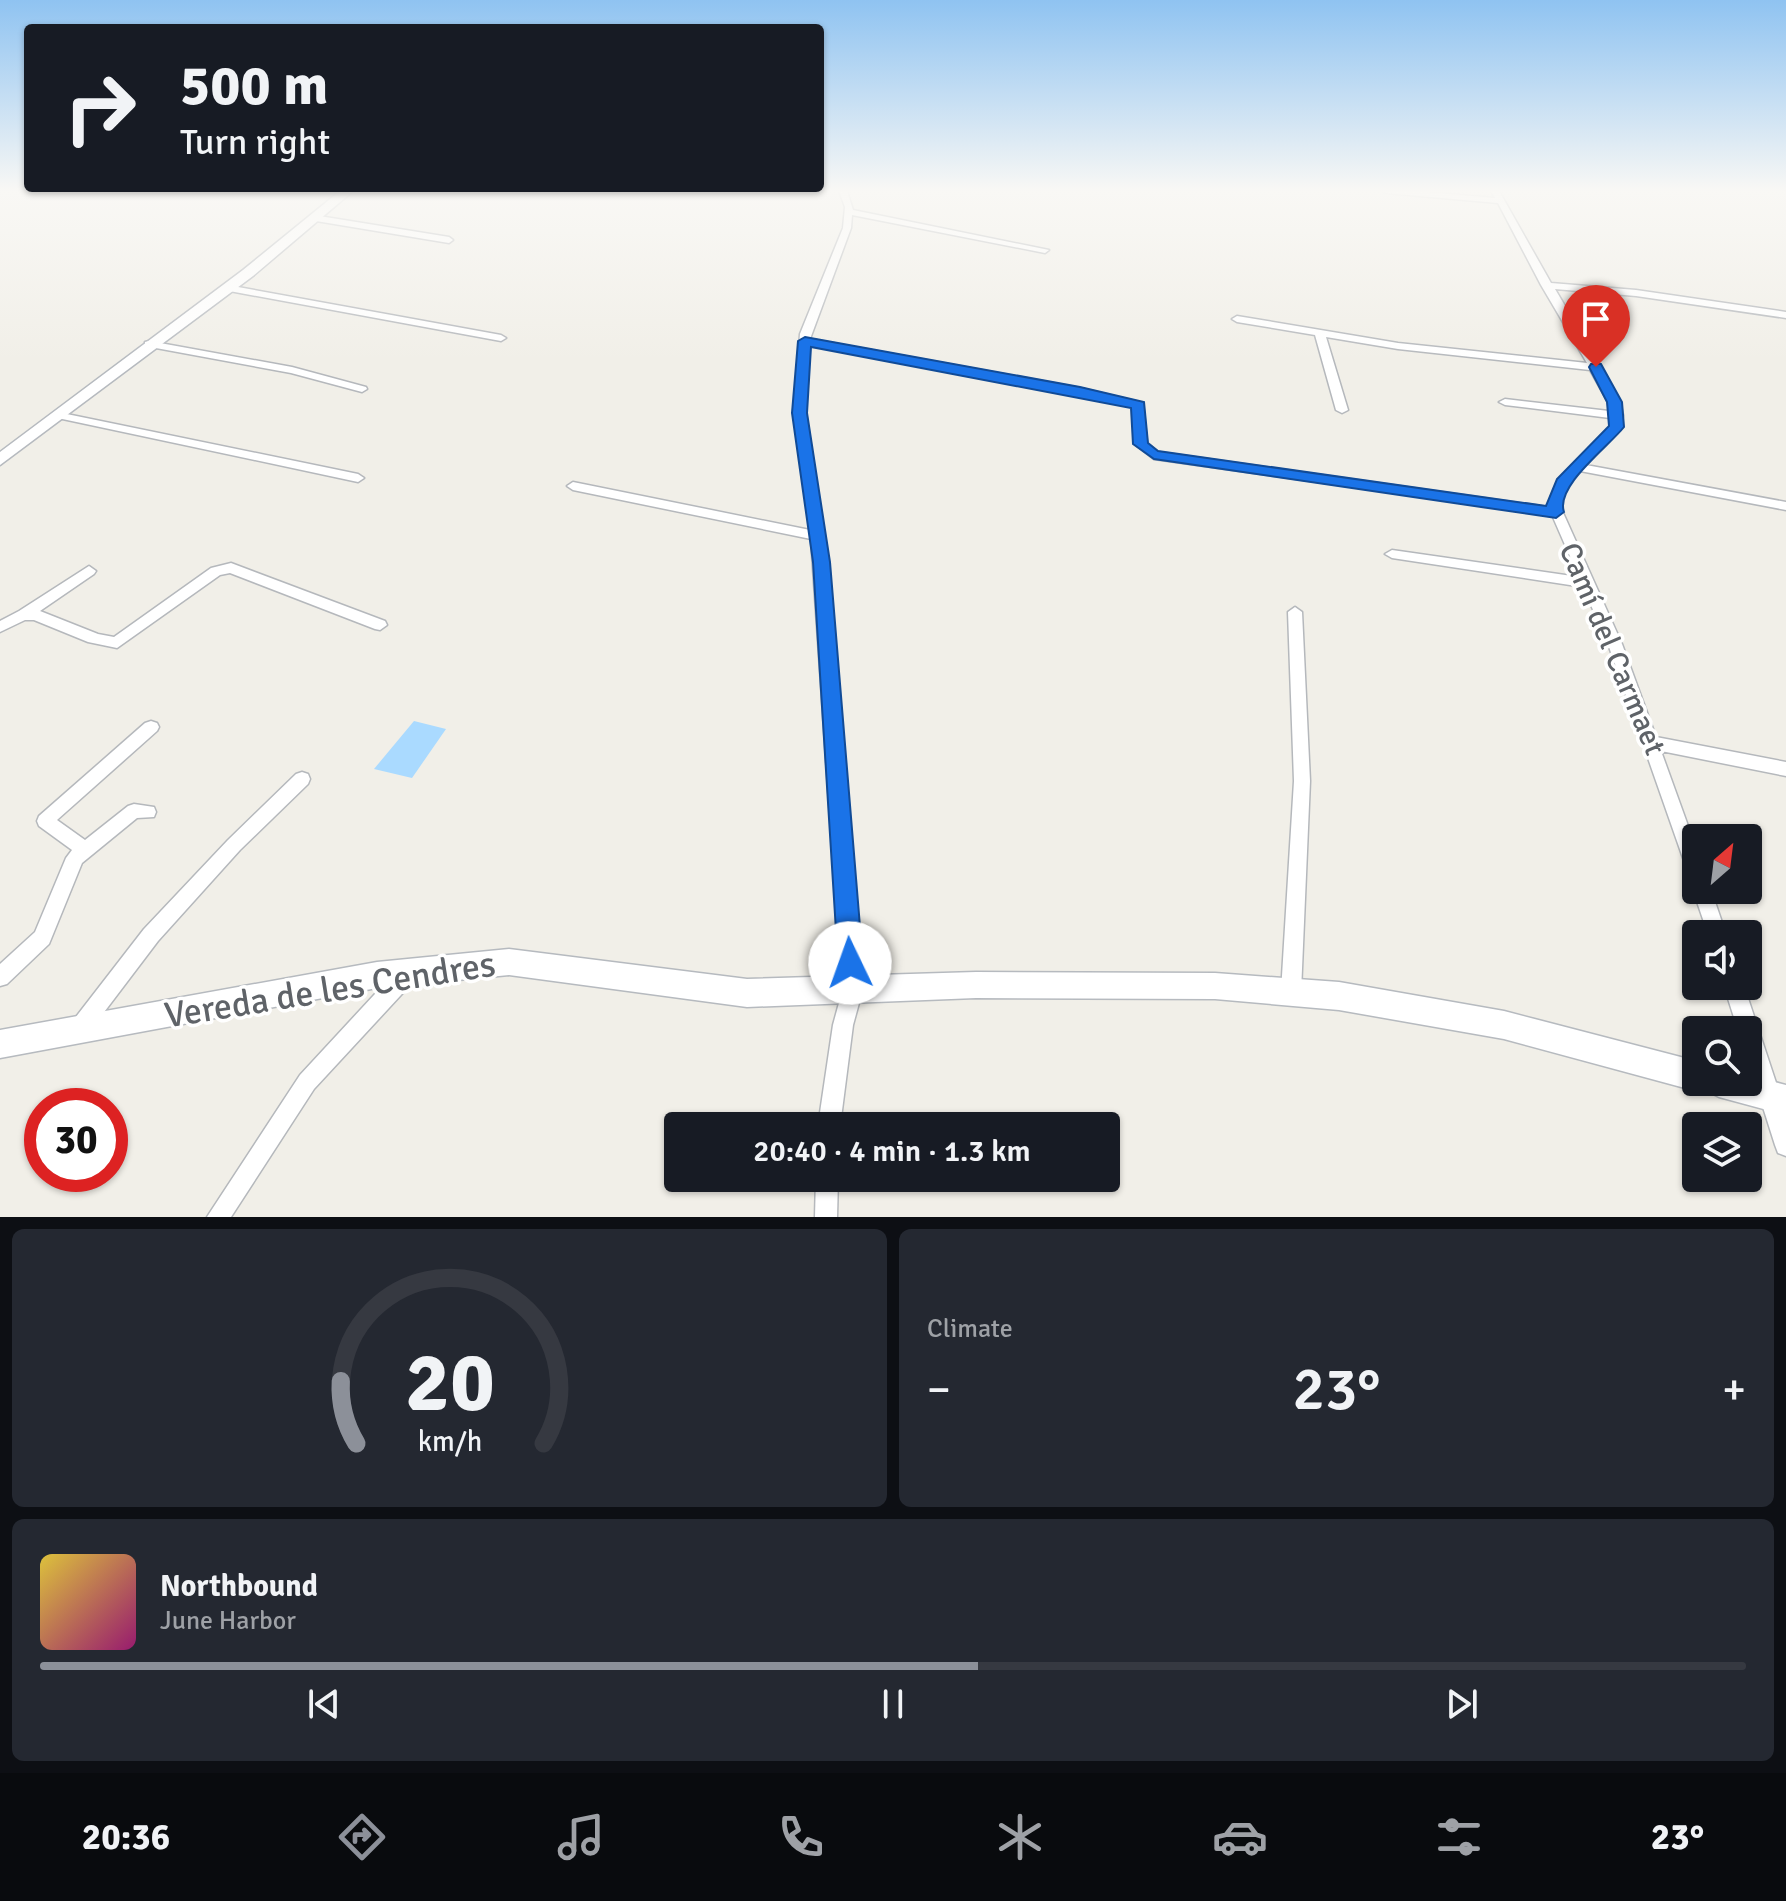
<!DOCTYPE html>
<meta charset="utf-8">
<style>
body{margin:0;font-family:Signika,sans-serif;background:#242831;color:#f1f3f6;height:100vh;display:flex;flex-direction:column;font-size:30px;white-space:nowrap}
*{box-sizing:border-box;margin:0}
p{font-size:26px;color:#9ea1a6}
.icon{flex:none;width:44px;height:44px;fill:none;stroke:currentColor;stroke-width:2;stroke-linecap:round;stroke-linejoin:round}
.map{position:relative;height:1217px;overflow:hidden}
.side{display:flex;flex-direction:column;gap:12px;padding:12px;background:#0d0f14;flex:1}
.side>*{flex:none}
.hud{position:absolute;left:24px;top:24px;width:800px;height:168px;border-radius:8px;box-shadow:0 2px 6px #0004;background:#171b24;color:#f1f3f6;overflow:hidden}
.needle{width:52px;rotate:28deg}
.controls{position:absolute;left:1682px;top:824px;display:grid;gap:16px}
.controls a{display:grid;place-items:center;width:80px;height:80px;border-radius:8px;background:#171b24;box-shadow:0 2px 6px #0004;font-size:40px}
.speed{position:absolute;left:24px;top:1088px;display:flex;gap:16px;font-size:40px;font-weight:700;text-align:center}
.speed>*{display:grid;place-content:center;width:104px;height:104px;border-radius:50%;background:#171b24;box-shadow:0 2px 6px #0004;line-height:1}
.speed .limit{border:12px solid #d22;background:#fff;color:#111}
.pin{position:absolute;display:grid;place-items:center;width:68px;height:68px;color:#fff;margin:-82px -34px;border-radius:50% 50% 50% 0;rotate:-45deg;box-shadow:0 0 8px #0007}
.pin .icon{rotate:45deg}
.me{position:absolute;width:88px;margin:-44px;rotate:357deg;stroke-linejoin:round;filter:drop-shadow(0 0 6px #0008)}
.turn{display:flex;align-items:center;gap:28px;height:168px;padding:0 24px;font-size:36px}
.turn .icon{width:104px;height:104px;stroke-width:2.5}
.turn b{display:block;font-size:56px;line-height:68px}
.big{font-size:60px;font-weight:600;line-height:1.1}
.side .widget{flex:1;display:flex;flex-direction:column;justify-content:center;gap:12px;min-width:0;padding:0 28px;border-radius:12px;background:#242831}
.side .dial{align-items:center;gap:0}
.dial svg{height:208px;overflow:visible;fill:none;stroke:#363941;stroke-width:7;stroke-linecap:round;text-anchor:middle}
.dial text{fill:#f1f3f6;stroke:none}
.song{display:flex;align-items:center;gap:24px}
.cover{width:96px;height:96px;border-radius:12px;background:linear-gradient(135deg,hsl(50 70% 55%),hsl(320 70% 35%))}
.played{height:8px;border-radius:4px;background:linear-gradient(90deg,#8c9099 55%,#363941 55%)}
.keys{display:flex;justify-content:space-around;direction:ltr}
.heat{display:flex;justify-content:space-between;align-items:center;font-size:44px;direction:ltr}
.side .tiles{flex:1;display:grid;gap:12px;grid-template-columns:1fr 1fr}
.widget:last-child{grid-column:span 2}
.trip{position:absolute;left:664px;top:1112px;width:456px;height:80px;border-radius:8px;background:#171b24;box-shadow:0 2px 6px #0004;font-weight:600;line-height:80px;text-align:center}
.tab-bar{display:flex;height:128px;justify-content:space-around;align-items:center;background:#090b0e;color:#9ea1a6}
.tab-bar .icon{width:56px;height:56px}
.tab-bar .active{color:#8c9099}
.tab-bar b{font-size:36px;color:#f1f3f6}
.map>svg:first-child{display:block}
.water{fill:#aadaff}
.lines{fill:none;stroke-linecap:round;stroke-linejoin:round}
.street-casing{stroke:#b5b8bc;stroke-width:3}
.secondary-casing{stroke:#b6babf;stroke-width:3}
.street{fill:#fff;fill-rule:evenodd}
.secondary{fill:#fff;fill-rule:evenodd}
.route{fill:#1a73e8;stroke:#114b97;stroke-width:2}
.labels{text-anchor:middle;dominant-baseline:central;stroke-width:7;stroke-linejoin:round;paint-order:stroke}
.street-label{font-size:30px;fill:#5f6368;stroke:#fff}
.near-street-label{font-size:36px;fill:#5f6368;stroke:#fff}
</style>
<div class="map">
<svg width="1786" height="1217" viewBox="0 0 1786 1217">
<rect width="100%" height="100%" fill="#f1efe8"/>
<path class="water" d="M414,721L446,729L412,778L374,769Z"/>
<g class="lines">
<g class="street-casing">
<g id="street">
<path d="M839,191H847L853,210L1049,250L1045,253L852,215L851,228L810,339L1080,388L1143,403L1147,443L1158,452L1548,507L1558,480L1611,426L1610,418L1505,405L1499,402L1505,399L1609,411L1608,402L1590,370L1398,349L1326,337L1348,410L1342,413L1336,410L1315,335L1237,322L1232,319L1237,316L1398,343L1587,363L1541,285L1498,203L1386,193L1382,191H1415L1495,198L1491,191H1499L1551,283L1636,290L1786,312V318L1636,296L1555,289L1601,367L1620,402L1623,415L1621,429L1586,465L1786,502V510L1580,471L1568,484L1560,506L1622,644L1656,737L1786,762V776L1661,751L1696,848V880L1690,878L1608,644L1583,587L1392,558L1385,554L1392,550L1579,577L1552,515L1154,459L1135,444L1134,407L1080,394L809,345L806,413L828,562L862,992L853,1025L840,1126H818L833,1025L842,992L811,539L573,490L567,486L573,482L810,530L794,413L800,334L843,228L845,207Z"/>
<path d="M313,215L449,237L453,240L449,243L310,220V216Z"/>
<path d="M227,285L501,335L506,338L501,341L224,290V286Z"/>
<path d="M149,341L292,367L366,387L367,389L362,392L291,373L145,346V342Z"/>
<path d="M57,412L358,474L364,478L358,482L53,417V413Z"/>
<path d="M231,563L385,621L387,625L380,630L375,629L230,573L220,575L117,648L88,642L34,620H25L0,632V621L19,611L89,566L96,571L94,574L40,611L98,634L114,637L211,568Z"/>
<path d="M1295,607L1302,612L1310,781L1301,992L1298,999L1291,1001L1284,999L1281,992L1294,781L1288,612Z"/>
<path d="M151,721L157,723L159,727L157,731L57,820L85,840L128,806L134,804L154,807L156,812L154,817L137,818L82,863L49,944L7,984L0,986V964L35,932L66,858L72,850L39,826L37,821L39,816L145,723Z"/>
<path d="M302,772L308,774L310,779L308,784L240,850L158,941L86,1036L79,1039L72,1036L69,1029L72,1022L144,929L228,840L296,774Z"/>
<path d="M1696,884V890H1711L1726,934H1708L1693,890Z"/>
<path d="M406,966L413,968L416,975L413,982L314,1089L231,1217H207L300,1075L399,968Z"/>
<path d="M1724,986H1744L1786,1113V1156L1778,1153L1775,1145L1748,1060V1030H1738Z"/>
<path d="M816,1178H838L837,1217H815Z"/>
</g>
</g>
<g class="secondary-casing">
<g id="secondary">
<path d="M340,191H353L253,276L0,465V452L243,270Z"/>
<path d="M509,949L747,979L976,972L1215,973L1339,982L1504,1011L1696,1061V1082H1748V1075L1786,1085V1115L1719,1097L1709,1092L1706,1086L1696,1091L1504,1039L1339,1010L1215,999L976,998L747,1007L509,975L377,988L0,1058V1030L377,962Z"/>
</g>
</g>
<use href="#street" class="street"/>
<use href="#secondary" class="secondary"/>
</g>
<linearGradient id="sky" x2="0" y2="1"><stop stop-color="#8fc3f1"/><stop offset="0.53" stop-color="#f9f8f5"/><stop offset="1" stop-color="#f9f8f5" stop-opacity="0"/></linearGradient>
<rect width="1786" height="361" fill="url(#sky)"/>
<path class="route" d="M805,337L1080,387L1144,402L1148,443L1158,451L1546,506L1557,479L1609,426L1607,402L1589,367L1591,364H1601L1622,402L1624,427C1608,447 1555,486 1564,512L1556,518L1154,459L1133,444L1131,408L811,347L807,413L830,562L863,963L859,972L850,975L842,972L838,963L813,562L792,413L798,341Z"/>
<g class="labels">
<g class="street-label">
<text transform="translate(1612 649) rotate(67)">Camí del Carmaet</text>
</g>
<g class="near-street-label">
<text transform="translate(330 990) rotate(-9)">Vereda de les Cendres</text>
</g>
</g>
</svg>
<div class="controls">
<a><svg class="needle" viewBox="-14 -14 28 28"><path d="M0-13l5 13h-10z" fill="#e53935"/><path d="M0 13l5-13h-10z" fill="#9ea1a6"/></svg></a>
<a><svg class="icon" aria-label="sound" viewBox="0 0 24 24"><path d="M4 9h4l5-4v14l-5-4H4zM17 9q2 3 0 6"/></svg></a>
<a><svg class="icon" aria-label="search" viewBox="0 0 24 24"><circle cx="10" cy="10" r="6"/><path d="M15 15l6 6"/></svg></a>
<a><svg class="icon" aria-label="layers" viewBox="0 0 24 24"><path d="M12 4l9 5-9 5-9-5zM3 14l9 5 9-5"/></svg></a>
</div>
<div class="speed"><div class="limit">30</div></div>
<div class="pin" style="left:1596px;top:367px;background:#d93025"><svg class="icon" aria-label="arrive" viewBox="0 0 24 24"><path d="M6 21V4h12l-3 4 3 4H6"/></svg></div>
<svg class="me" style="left:850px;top:963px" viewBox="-20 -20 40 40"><circle r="19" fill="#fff"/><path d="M0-13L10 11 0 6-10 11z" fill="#1a73e8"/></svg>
<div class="trip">20:40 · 4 min · 1.3 km</div>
<div class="hud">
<div class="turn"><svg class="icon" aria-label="right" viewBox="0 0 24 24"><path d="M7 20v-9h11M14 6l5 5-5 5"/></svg><div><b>500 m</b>Turn right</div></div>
</div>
</div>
<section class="side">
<div class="tiles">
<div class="widget dial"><svg viewBox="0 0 100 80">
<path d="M14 69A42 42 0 1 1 86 69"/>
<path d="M14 69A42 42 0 0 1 8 45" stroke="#8c9099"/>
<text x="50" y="56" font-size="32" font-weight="700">20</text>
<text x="50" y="72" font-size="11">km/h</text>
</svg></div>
<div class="widget"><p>Climate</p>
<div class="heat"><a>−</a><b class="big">23°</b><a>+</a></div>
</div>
<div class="widget">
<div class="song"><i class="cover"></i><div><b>Northbound</b><p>June Harbor</p></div></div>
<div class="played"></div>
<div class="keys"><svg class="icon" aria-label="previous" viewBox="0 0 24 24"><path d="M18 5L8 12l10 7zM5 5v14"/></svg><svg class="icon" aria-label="pause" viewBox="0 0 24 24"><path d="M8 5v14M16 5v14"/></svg><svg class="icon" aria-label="next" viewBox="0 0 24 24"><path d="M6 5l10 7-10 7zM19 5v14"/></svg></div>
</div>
</div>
</section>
<nav class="tab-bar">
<b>20:36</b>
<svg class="icon active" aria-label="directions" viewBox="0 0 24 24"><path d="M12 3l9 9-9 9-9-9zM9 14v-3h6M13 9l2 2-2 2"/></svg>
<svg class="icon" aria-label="music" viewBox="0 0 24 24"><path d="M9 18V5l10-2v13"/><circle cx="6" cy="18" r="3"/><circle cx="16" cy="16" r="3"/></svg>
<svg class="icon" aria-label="phone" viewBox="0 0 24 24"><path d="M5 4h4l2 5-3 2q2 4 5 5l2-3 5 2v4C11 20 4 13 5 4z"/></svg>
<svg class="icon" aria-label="climate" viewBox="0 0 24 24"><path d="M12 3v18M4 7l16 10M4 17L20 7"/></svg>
<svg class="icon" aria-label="car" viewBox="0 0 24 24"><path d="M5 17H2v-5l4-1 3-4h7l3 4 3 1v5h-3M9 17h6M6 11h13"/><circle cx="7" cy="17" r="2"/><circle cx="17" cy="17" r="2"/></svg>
<svg class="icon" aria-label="filters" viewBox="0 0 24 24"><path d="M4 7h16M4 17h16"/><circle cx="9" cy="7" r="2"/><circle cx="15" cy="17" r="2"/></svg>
<b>23°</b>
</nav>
